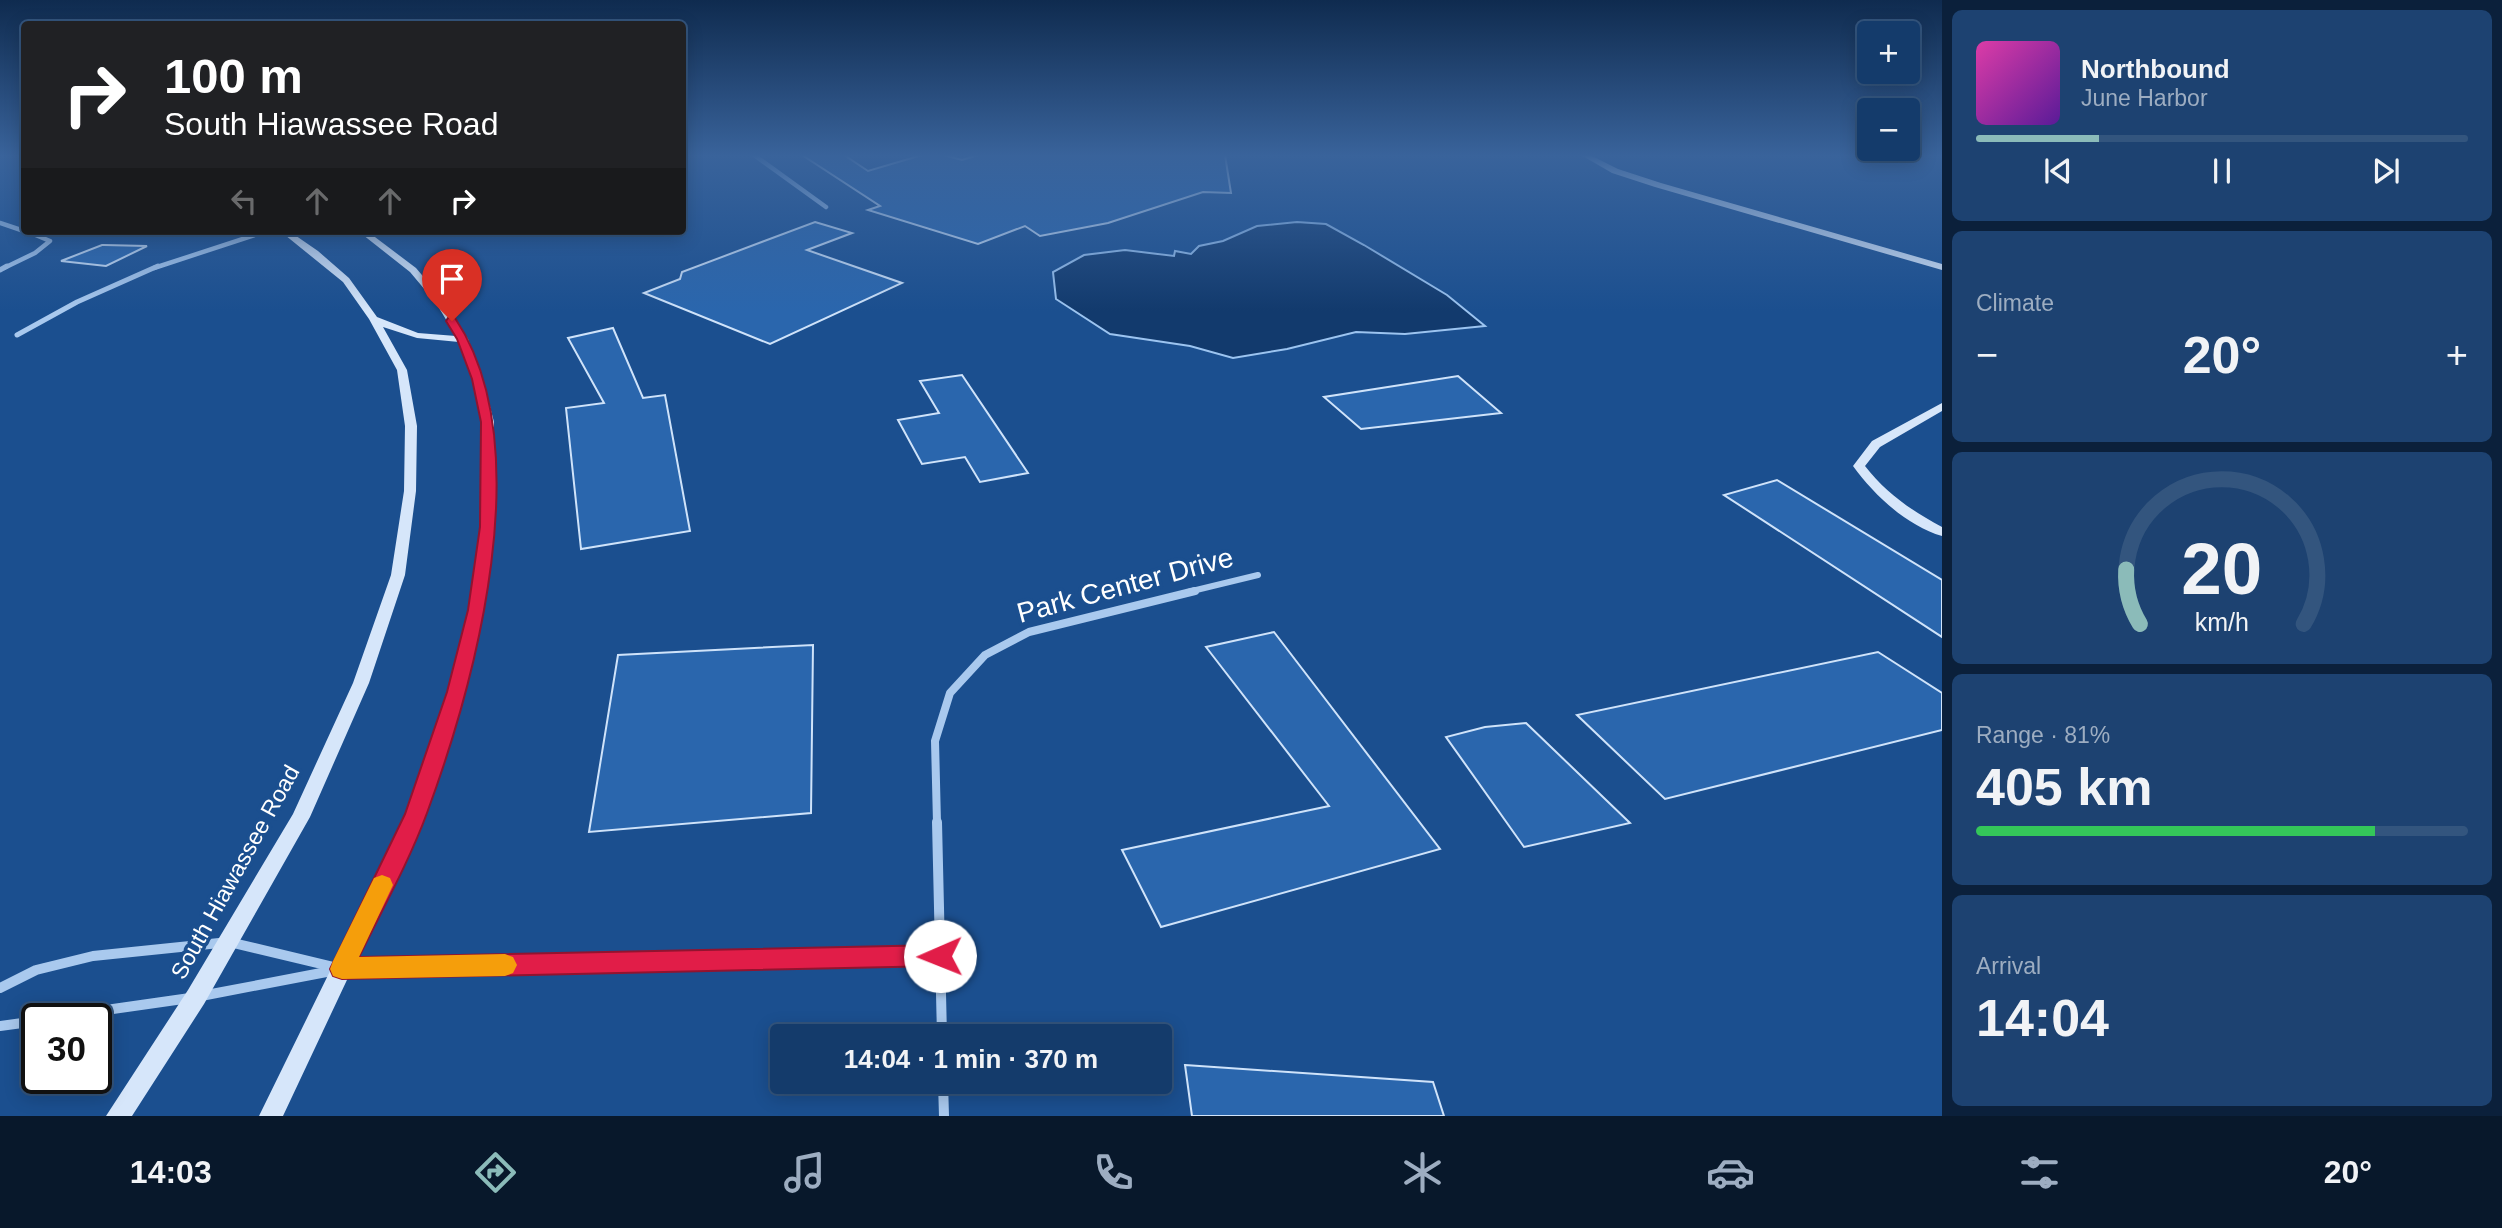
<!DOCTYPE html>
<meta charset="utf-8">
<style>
body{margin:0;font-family:Helvetica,sans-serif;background:#1d4271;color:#f1f3f6;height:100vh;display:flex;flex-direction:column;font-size:26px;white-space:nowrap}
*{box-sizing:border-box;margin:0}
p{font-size:23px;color:#9dadc1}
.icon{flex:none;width:38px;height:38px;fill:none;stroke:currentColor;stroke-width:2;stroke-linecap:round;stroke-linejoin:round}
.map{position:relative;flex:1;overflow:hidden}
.details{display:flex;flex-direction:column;gap:10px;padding:10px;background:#0b203b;width:560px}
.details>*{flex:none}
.top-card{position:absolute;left:21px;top:21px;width:665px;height:214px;border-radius:7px;box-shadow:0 4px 18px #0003,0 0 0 2px #33557e;background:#202124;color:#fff;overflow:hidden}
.buttons{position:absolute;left:1857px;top:21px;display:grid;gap:14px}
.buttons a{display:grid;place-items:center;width:63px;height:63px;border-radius:7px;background:#143b6b;box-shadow:0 4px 18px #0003,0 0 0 2px #33557e;font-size:35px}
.speed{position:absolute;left:21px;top:1003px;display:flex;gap:14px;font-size:35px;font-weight:700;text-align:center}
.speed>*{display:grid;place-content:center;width:91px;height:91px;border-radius:50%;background:#143b6b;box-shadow:0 4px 18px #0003,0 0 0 2px #33557e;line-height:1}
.speed .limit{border:4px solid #111;border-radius:10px;background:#fff;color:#111}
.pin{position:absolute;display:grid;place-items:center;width:60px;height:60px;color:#fff;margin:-72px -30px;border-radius:50% 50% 50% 0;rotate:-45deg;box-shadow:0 0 7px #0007}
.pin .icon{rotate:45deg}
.me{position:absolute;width:77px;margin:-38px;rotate:269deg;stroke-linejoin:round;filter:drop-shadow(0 0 5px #0008)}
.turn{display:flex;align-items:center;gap:24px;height:147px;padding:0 28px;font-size:32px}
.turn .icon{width:91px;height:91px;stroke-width:2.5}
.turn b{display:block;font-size:49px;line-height:60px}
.lanes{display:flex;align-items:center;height:66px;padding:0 28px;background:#0003;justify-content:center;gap:35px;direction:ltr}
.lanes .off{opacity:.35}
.big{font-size:52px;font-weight:700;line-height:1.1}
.details .tile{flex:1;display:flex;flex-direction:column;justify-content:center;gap:10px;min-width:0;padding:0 24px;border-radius:10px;background:#1d4271}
.details .dial{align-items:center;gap:0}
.dial svg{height:182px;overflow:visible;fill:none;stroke:#33557e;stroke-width:7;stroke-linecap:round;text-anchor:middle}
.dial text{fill:#f1f3f6;stroke:none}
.song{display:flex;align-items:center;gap:21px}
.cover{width:84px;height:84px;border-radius:10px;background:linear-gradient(135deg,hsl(320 70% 55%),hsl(270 70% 35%))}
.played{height:7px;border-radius:4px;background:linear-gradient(90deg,#8bbbb9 25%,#33557e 25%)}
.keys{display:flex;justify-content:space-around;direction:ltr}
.heat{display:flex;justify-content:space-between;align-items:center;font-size:38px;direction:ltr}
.charge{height:10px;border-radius:5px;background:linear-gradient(90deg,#34c759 81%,#33557e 0)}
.trip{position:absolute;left:770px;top:1024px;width:402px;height:70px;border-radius:7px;background:#143b6b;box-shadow:0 4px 18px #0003,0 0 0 2px #33557e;font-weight:700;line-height:70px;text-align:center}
.dock{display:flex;height:112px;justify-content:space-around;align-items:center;background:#08182b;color:#9dadc1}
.dock .icon{width:49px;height:49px}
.dock .selected{color:#8bbbb9}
.dock b{font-size:32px;color:#f1f3f6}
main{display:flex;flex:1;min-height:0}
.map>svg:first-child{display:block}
.water{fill:#123a6d;stroke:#9cc4f0;stroke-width:2}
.building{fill:#2a66ad;stroke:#cfe3fa;stroke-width:2}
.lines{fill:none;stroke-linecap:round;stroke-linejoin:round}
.street-far4{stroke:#a9c9ee;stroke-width:4.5}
.street-far3{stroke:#a9c9ee;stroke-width:5}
.street-far2{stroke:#a9c9ee;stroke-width:6}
.street-far1{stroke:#a9c9ee;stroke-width:8}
.street{stroke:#a9c9ee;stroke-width:10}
.secondary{fill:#d6e6fa;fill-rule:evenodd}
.route{fill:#e11d48;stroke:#92132f;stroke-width:2}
.slow{fill:#f59e0b}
.labels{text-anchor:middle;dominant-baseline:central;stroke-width:7;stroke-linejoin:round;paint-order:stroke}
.street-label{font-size:23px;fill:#fff;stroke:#1b4f8f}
.near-street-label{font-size:28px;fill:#fff;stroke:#1b4f8f}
</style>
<main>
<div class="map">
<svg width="1942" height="1116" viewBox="0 0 1942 1116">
<rect width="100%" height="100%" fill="#1b4f8f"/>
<path class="water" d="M1297,222L1326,224L1364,245L1447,295L1485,326L1405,334L1356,332L1287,349L1233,358L1190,346L1110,334L1056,299L1053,272L1084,255L1125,250L1174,256L1175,251L1191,254L1199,246L1223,241L1257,226Z"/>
<g class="building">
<path d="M802,155H844L868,171L922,155H944L962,160L978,155H1225L1231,193L1203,192L1108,223L1040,236L1025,226L978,244L868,210L880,206Z"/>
<path d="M815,222L852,233L807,250L902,283L770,344L644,293L680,279L682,272Z"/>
<path d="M102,245H104L147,246L106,266L61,261Z"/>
<path d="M613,328L643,398L665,395L690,531L581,549L566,408L604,403L568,338Z"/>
<path d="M962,375L1028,473L980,482L965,457L922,464L898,420L939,413L920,381Z"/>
<path d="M1458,376L1501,413L1361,429L1324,397Z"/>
<path d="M1777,480L1942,580V637L1724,495Z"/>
<path d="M1274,632L1440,849L1161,927L1122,850L1329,806L1206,647Z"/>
<path d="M813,645L811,813L589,832L618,655Z"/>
<path d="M1878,652L1942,693V730L1665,799L1577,715Z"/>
<path d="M1526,723L1630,823L1524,847L1446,737L1485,727Z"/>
<path d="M1185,1065L1433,1082L1444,1116H1192Z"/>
</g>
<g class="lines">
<g class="street-far4">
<path d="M754,155L826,207"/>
<path d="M0,223L24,231"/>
<path d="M4,268L35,253L50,241L26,231"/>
<path d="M154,268L267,231"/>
</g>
<g class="street-far3">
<path d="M0,270L7,266"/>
<path d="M17,335L77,302L158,266"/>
</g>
<path class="street-far2" d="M1188,592L1258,575"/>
<path class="street-far1" d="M937,823L935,741L950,693L985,655L1029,632L1195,591"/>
<g class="street">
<path d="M937,822L942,1036"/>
<path d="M0,988L36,970L93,956L229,942L338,968"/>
<path d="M201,996L342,969L940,956"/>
<path d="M50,1018L190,998"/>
<path d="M0,1026L37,1021"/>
<path d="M943,1082L944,1116"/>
</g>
<g class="secondary">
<path d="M1581,155H1590L1618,169L1661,183L1942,264V270L1655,187L1612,173Z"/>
<path d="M280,231H289L318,251L349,278L377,317L418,333L456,336L436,303L410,272L358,231H367L416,268L443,300L468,339L483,379L494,422V527L483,610L464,692L425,814L283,1116H259L407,814L448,692L469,610L480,527L482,422L473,379L459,342L417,338L383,327L407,370L417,426L416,491L405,575L369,683L310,817L204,1004L132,1116H106L188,990L293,814L353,683L391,575L404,491L405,426L397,370L369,319L343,282Z"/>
<path d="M1942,403V411L1880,447L1865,466C1886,493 1912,511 1942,527V536C1907,526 1874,495 1853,466L1872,441Z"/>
</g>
</g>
<linearGradient id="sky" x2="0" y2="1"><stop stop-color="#0f2b4f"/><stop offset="0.5" stop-color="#39639b"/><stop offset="1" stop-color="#39639b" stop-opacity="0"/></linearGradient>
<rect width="1942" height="311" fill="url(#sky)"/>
<path class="route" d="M448,318H455C540,445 476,680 427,813C409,862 382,910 359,957L940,945L948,948L952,956L948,963L940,966L342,979L333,976L330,969L405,814L447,692L468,610L480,527L481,422L472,379L457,339L446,321Z"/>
<path class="slow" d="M382,875L390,878L393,885L359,957L505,954L513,957L517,965L513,973L505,976L342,979L333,976L330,969L333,961L374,878Z"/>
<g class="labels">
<g class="street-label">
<text transform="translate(235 872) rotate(-61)">South Hiawassee Road</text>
</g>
<g class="near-street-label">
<text transform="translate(1125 585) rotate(-15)">Park Center Drive</text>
</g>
</g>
</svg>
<div class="buttons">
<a>+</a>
<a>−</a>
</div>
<div class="speed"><div class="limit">30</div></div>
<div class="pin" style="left:452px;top:321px;background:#d93025"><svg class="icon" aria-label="arrive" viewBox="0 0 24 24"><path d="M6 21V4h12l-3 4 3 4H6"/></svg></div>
<svg class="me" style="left:940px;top:956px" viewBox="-20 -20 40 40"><circle r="19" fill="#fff"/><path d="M0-13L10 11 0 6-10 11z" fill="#e11d48"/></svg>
<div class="trip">14:04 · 1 min · 370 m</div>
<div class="top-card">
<div class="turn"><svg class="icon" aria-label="right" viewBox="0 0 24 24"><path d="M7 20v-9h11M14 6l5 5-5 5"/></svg><div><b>100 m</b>South Hiawassee Road</div></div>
<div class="lanes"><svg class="icon off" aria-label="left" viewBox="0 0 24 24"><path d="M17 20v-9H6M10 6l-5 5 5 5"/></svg><svg class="icon off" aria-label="ahead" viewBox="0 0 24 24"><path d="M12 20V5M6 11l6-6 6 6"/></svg><svg class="icon off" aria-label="ahead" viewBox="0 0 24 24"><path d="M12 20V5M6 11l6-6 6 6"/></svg><svg class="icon" aria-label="right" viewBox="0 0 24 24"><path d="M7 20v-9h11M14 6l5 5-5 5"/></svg></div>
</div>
</div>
<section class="details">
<div class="tile">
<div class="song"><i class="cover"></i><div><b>Northbound</b><p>June Harbor</p></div></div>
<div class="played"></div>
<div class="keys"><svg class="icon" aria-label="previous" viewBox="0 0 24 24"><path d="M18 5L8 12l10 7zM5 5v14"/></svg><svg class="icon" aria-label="pause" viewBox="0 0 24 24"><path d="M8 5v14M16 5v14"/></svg><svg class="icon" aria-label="next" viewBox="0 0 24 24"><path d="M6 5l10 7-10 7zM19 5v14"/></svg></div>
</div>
<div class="tile"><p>Climate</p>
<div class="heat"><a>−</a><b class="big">20°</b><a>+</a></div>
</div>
<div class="tile dial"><svg viewBox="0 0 100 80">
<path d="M14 69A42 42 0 1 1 86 69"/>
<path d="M14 69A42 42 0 0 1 8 45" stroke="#8bbbb9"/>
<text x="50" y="56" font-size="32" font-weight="700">20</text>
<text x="50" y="72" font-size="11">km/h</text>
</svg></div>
<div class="tile"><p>Range · 81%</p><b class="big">405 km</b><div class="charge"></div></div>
<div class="tile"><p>Arrival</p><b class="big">14:04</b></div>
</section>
</main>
<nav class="dock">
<b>14:03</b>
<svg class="icon selected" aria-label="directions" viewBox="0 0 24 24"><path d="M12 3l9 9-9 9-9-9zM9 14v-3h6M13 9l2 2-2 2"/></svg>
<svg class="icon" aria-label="music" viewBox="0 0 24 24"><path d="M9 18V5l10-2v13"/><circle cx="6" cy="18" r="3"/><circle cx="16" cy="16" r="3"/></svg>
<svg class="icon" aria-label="phone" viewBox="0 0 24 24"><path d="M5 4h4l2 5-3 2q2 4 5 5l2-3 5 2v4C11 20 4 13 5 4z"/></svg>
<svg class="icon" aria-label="climate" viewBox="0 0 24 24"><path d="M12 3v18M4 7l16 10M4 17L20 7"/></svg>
<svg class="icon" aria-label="car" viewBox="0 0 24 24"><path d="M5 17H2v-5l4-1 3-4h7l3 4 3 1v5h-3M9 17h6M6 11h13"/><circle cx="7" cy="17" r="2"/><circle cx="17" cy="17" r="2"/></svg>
<svg class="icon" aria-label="filters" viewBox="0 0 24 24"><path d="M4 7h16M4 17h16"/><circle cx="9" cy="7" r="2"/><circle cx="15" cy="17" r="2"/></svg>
<b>20°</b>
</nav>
